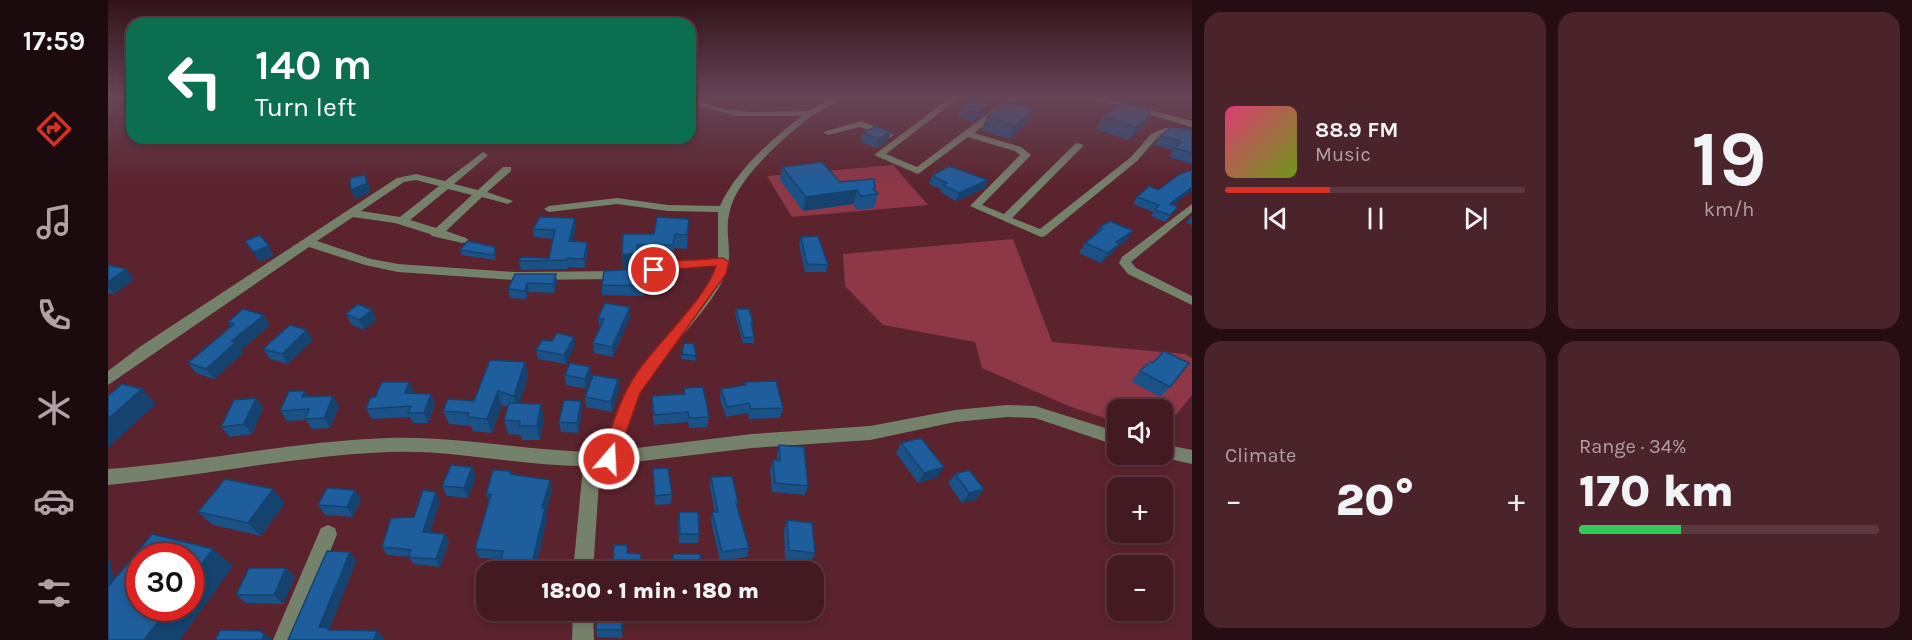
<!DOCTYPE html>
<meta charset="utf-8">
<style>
body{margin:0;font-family:Karla,sans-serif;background:#4b232a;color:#f1f3f6;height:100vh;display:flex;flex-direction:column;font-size:22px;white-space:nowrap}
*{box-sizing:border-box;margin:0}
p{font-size:20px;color:#afa1a5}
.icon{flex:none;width:33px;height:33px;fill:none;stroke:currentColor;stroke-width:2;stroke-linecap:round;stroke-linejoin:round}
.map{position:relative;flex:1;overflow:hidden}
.drawer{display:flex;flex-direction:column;gap:12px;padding:12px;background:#250e13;width:720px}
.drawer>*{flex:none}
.top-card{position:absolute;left:18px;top:18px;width:570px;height:126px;border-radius:18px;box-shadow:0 3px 9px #0003,0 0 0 2px #5c3840;background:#0b6e4f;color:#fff;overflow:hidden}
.fabs{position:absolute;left:999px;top:399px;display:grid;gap:12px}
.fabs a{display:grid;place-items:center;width:66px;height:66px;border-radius:12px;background:#441a22;box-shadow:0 3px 9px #0003,0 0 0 2px #5c3840;font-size:30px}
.speed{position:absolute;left:18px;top:543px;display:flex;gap:12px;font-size:30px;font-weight:700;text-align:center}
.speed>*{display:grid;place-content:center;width:78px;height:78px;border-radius:50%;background:#441a22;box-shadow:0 3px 9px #0003,0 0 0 2px #5c3840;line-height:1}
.speed .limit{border:9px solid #d22;background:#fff;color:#111}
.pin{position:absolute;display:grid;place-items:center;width:51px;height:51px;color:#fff;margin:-26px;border:3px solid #fff;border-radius:50%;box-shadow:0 2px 6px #0007}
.me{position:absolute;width:66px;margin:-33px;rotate:19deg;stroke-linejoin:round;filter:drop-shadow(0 0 4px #0008)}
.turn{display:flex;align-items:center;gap:21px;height:126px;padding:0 30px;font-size:27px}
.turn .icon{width:78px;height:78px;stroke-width:2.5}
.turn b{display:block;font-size:42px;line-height:51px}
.big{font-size:45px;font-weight:800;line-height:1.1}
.drawer .tile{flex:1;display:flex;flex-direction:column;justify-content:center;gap:9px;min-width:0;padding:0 21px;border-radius:18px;background:#4b232a}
.drawer .dial{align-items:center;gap:0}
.dial b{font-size:78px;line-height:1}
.song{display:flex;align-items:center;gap:18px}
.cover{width:72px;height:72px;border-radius:9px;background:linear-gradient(135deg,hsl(340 70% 55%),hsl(80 70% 35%))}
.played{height:6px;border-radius:3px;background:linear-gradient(90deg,#d93025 35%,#5c3840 35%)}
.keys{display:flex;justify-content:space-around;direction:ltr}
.heat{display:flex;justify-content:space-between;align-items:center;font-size:33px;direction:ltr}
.charge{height:9px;border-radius:4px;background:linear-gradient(90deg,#34c759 34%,#5c3840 0)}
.drawer .tiles{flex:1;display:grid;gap:12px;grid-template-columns:repeat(2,1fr)}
.trip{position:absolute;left:368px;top:561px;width:348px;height:60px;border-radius:18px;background:#441a22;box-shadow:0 3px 9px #0003,0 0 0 2px #5c3840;font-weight:800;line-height:60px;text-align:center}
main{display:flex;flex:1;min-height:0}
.tab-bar{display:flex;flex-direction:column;width:108px;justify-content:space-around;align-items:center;background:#1b0a0e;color:#afa1a5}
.tab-bar .icon{width:42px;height:42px}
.tab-bar .current{color:#d93025}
.tab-bar b{font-size:27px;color:#f1f3f6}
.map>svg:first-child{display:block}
.green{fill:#8d3747}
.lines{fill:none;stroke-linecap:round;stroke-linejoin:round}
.minor{fill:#75826b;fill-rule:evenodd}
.wall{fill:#1a5187}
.shaded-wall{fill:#15426e}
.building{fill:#1e5e9d;stroke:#15426e;stroke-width:1.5}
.route{fill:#d93025;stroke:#8d1f18;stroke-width:1.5}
</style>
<main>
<nav class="tab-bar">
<b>17:59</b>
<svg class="icon current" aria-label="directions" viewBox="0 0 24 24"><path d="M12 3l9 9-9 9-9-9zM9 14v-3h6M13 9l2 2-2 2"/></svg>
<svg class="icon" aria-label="music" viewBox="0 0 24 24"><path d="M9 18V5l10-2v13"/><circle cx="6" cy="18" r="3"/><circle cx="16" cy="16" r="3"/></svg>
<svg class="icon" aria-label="phone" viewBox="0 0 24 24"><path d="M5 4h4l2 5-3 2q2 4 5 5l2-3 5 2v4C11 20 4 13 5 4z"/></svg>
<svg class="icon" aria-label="climate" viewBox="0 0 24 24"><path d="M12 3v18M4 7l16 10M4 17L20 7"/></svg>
<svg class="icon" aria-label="car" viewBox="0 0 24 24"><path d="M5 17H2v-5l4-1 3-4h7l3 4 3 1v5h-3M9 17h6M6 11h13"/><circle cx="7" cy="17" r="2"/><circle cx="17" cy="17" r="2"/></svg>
<svg class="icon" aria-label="filters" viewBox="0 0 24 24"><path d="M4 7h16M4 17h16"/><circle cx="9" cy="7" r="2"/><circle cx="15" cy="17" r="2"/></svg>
</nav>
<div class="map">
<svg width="1084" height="640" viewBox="0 0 1084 640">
<rect width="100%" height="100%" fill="#5b232d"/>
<g class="green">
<path d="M785,165L820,205L684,217L659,176Z"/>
<path d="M905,239L944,342L1077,354L1084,358V395L1068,415L1044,406L1043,409L1010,410L1009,422L963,407L874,368L867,342L775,325L737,286L735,254Z"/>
</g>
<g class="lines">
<g class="minor">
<path d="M726,97H736C727,104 715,109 705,115C678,135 630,177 622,210C614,241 631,254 610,289C590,321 562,347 540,379C526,400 519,426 512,450L644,434L762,426L847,410L899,405L927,406L1010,432V446L927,418L899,417L847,422L762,440L644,448L492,466L485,572H465L475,466C410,466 346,449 280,452C186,456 94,476 0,485V469C94,462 187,441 281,438C353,436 423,452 495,452C504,424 513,395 530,371C555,336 593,307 608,266L567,269L517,279L407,280L290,272L257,265L201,247L0,385V371L33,346L289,178L308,174L337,181L375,152L380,155L378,157L346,184L370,190L395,167H403V171L379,192L405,201L400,204L374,197L338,231L358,238L360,240L358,242L354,243L324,236L322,234L287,223L245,217L209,241L263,259L290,264L407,272L517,271L567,261L610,259V212L560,211L509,204L441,212L436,209L441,206L509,198L560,205L612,206C628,170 664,139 694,116H627L582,103V98L616,109L642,112L700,111ZM308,180L331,186L292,217L253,211L296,182ZM340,189L364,195L328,228L302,220Z"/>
<path d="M843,97H852L778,154L809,167L902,97H911L866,133L913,147L923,155L874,205L896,214L968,143L976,145L904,218L932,229L1023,157L1043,134L1057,128L1084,131V137L1058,134L1049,138L1029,161L937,236L933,237L862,206L912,155L907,151L860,137L810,174L766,155Z"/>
<path d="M981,97H993L1084,121V127Z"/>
<path d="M753,121L786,135L781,138L752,127L720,135L715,132Z"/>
<path d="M1084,204V212L1023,262L1028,268L1084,296V305L1020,274L1011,263L1014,257Z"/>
<path d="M1054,444L1084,450V464L1048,456L1054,454Z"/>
<path d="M220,525L227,528L229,534L187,640H165L213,528Z"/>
<path d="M465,610H485L486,640H464Z"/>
</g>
</g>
<g class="wall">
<path d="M881,104L878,113L866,122L850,117L854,108Z"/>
<path d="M927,109L921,122L901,139L873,130L879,117Z"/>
<path d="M995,116H1042L1034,129L1020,140L988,129Z"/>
<path d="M1084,130V164L1061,157L1066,150L1046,145L1052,136Z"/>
<path d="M755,133L780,141L768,148L753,142Z"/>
<path d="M674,167L732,182L766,190L770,194L766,208L749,210L745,204L695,211L672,180Z"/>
<path d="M1084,170V190L1065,205V213L1057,222L1043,216L1046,212L1025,204L1029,197L1050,190Z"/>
<path d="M824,176L877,188L848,201L832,192L833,189L821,184Z"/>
<path d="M1084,216V225L1078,223L1082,218Z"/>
<path d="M581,219L579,249L566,248L565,259H529V266L515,269L514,255L546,234Z"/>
<path d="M468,227L464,241L480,251L477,268L460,267L459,269L413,270L411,261L441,258L445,239L426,237L425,229Z"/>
<path d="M992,227L1025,231L1018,241L1008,248L1004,253L993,263L971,253L977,243L987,235Z"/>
<path d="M693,237L720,265L718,272H697L691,244Z"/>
<path d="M387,247L388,252L387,260L353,255L352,250Z"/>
<path d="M0,265L18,269L26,279L6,294L0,293Z"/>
<path d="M529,272H537L536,296L494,295V285Z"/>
<path d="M407,274L449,282L446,293L421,292L418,299L402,298L400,289Z"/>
<path d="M628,309L645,322L644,327L646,337V343H635L627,314Z"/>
<path d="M264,310L268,320L256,330L243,324L238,314Z"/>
<path d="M522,317L505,357L486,353L485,343L492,329L490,318Z"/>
<path d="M120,322L162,325L133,350L135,353L106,379L88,373L80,363L123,327Z"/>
<path d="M205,340L180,364L162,359L155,349Z"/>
<path d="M467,345L458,364L430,359L428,350Z"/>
<path d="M574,354L588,356L587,361L573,359Z"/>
<path d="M417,362L420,376L412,403L436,418L432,440H414L413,435L400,434L396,420L400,407L394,405L384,433L365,431L363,426L341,424L335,411L366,401Z"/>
<path d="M1032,371L1062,387L1052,397L1023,381Z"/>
<path d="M457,375L483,377L478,389L458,385Z"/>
<path d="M510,379L511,389L504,412L478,407L477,397Z"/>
<path d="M637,382L675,408L672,418L641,419L640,413L618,417L612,399L613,389L636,386Z"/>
<path d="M576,388L601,417L599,427L581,428L580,422L546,425L544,406V396L576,394Z"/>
<path d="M197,391L201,397L231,406L222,428L204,429L198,420L179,421L172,411Z"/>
<path d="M306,392L305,393L323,394L327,404L320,423H305L302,417L264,419L258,409Z"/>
<path d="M148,398L155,408L144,434L122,437L113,427Z"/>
<path d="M473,401L474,411L470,433L453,432L451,422Z"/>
<path d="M793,443L830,477L810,483L788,453Z"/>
<path d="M671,445L700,486L697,495L664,492L662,470L665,460H669V455Z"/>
<path d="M545,469L564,494L563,504L547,505Z"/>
<path d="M404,474L444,489L438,513L439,518L427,572H389L392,559L371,558L367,549L381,500L378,494Z"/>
<path d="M847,474L869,499L854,503L840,483Z"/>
<path d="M368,477L360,498L339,496L334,486Z"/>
<path d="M603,477L630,502L629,507L641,548L639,557L612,561L603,521L604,512H607L602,487Z"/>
<path d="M247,490L253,499L245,517L217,515L210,505Z"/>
<path d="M332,500L322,533L337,534L341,542L332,567L305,564L301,557L279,555L274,547L306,517Z"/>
<path d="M177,503L153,536L105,525L90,512Z"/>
<path d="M571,512L591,534L590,543H571L570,522Z"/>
<path d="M679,520L707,553L703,562L677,559L676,530Z"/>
<path d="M178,568L187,577L175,604L138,603L128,595Z"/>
<path d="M515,610L514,638L489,637L488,630Z"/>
</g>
<g class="shaded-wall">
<path d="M881,104L878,113L866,122L869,113Z"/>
<path d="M927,109L921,122L901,139L907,126Z"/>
<path d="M1042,116L1034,129L1020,140L1028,127Z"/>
<path d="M783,132L780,141L768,148L770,139Z"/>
<path d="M257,175L261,185L262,193L247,199L243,190Z"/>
<path d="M880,180L877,188L848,201L851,193Z"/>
<path d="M1084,187V190L1058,210L1062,204Z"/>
<path d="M749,190L745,204L695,211L698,197Z"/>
<path d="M467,218L468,227L462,250L461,241Z"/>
<path d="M1025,231L1018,241L1008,248L1004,253L993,263L1008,242Z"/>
<path d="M479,242L480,251L477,268L476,259Z"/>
<path d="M161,246L166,256L151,262L145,252Z"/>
<path d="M387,247L388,252L387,260L386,255Z"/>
<path d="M529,253V266L515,269L514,255Z"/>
<path d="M18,269L26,279L6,294L0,287V282Z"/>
<path d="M448,274L449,282L446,293L445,284Z"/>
<path d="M419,283L421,292L418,299L417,291Z"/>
<path d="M522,307V317L505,357L504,347Z"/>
<path d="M264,310L268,320L256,330L251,320Z"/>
<path d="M156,315L162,325L133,350L135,353L106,379L98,369L124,341Z"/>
<path d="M199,330L205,340L180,364L174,354Z"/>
<path d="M466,337L467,345L458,364L456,355Z"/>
<path d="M417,362L420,376L410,410L406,396Z"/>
<path d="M482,367L483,377L478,389L477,379Z"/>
<path d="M510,379L511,389L504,412L503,402Z"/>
<path d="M301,382L306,392L301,403L297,393Z"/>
<path d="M34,389L48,404L0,448V419Z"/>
<path d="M197,391L204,401L194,397Z"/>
<path d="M390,391L394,405L384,433L379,419Z"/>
<path d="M323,394L327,404L320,423L316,413Z"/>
<path d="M225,396L231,406L222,428L216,418Z"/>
<path d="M148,398L155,408L144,434L136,424Z"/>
<path d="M473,401L474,411L470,433L469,423Z"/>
<path d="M433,404L436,418L432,440L429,426Z"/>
<path d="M364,467L368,477L360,498L356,488Z"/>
<path d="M836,467L830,477L810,483L816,473Z"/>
<path d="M442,480L444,489L438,513L439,518L427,572H422L434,508Z"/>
<path d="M165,489L177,503L153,536L140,523Z"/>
<path d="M876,489L869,499L854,503L861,493Z"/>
<path d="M247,490L253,499L245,517L239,507Z"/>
<path d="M328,492L332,500L320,540L315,532Z"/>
<path d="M337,534L341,542L332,567L328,559Z"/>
<path d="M105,549L125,566L72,640H36L61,608H82V579Z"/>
<path d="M242,552L249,560L222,628L229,635L211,627Z"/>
<path d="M0,559L2,560L11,607L0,613Z"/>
<path d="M178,568L187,577L175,604L166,595Z"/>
<path d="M514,610H515L514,638Z"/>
<path d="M153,631L163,638L164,640H154Z"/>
<path d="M269,631L276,638L275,640H266Z"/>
</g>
<g class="building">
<path d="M865,100L881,104L869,113L854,108Z"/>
<path d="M899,101L927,109L907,126L879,117Z"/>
<path d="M1016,102L1042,110V116L1028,127L995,116Z"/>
<path d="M768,126L783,132L770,139L755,133Z"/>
<path d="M1064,127L1084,130V153L1067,148L1073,141L1052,136Z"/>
<path d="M714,162L732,182L766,179L767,188H765L770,194L753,196L749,190L698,197L674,167Z"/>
<path d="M841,166L880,180L851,193L835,185L839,183L824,176Z"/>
<path d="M1084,170V187L1062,204L1070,207L1062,215L1047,210L1051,205L1029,197L1041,186L1050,190L1072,174Z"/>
<path d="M257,175L259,183L243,190L242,178Z"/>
<path d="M432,217L467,218L461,241L479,242L476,259L459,258L458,260L411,261L413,257L441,258L447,230L425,229Z"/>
<path d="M549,217L581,219L579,235L567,234L565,245H529V253L514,255L515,234H546Z"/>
<path d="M1002,221L1025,231L1008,242L1011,244L1000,253L977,243L994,229L992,227Z"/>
<path d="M152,235L161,246L145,252L137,241Z"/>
<path d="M710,236L720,265L699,264L693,237Z"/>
<path d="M360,241L387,247L386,255L352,250Z"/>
<path d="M0,265L18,269L0,282Z"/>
<path d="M529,269V272H537L536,286L494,285L496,271Z"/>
<path d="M407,274H448L445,284L419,283L417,291L400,289Z"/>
<path d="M497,303L522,307L504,347L485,343L496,319L490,318Z"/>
<path d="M250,304L264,310L251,320L238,314Z"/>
<path d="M135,309L156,315L124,341L128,342L98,369L80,363L126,324L120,322Z"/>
<path d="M628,309H641L645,322H643L646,337L636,338Z"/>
<path d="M182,325L199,330L174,354L155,349Z"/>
<path d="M449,333L466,337L456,355L428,350L434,340L444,341Z"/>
<path d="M576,343L586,344L588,356L574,354Z"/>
<path d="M1056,351L1081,363L1062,387L1032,371L1042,362L1045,363Z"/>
<path d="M382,360L417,362L406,396L390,391L379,419L360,417L361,413L335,411L340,399L366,401Z"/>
<path d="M462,363L482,367L477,379L457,375Z"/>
<path d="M485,375L510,379L503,402L477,397Z"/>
<path d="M668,381L675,408L643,409L641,403L619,407L613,389L638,385L637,382Z"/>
<path d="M274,382H301L297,393L323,394L316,413H300L303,406L258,409L262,398L267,397Z"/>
<path d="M14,384L34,389L0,419V396Z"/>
<path d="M595,387L601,417L581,418L580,412L546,415L544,396L577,394L576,388Z"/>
<path d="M181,391H197L194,397L225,396L216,418L197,419L201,409L172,411Z"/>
<path d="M148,398L136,424L113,427L126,400Z"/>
<path d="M456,400L473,401L469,423L451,422Z"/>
<path d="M401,403L433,404L429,426H411L412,421L396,420Z"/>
<path d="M813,438L836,467L816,473L793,443Z"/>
<path d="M671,445L696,447L700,486L667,483L665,460L672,461Z"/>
<path d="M343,465L364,467L356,488L334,486Z"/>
<path d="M560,468L564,494L547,496L545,469Z"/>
<path d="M385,470L403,471L402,474L442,480L434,508H437L422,572H389L395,551L367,549L383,494H378Z"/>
<path d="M861,470L876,489L861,493L847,474Z"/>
<path d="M624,476L630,502L628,503L641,548L614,552L604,512H610L603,477Z"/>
<path d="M117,479L165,489L140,523L90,512Z"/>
<path d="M219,488L247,490L239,507L210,505Z"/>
<path d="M315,490L328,492L315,532L337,534L328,559L300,557L303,550L274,547L283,518L306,517Z"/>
<path d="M571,512H590L591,534H572Z"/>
<path d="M679,520L704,523L707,553L681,550Z"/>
<path d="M44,534L105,549L82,579V556H32V608H61L36,640H0V587Z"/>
<path d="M506,545H519V553L533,554L532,572H505Z"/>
<path d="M219,551L242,552L211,627L221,628L220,630L269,631L266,640H180Z"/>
<path d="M565,554H592L593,572H565Z"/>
<path d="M141,568H178L166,595H128Z"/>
<path d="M489,610H514V630H488Z"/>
<path d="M112,630L153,631L156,635L154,640H107Z"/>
</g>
<linearGradient id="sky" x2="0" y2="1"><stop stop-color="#321319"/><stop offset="0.52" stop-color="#664557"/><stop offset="1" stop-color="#664557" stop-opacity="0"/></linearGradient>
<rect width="1084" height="186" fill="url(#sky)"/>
<path class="route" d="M615,258L621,262L618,274L532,393L507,464L501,467L495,464L492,459C503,431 511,399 528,374C548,344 599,297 608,266L567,269L546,274L540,270L542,268L567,261Z"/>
</svg>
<div class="fabs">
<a><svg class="icon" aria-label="sound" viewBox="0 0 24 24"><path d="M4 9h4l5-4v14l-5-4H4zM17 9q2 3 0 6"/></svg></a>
<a>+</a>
<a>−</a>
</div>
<div class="speed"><div class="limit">30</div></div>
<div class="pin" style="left:546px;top:270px;background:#d93025"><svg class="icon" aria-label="arrive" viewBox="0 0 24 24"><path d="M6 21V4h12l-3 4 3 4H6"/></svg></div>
<svg class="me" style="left:501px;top:459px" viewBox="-20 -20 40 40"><circle r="17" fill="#d93025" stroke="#fff" stroke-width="3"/><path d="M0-11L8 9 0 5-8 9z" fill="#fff"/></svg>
<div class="trip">18:00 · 1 min · 180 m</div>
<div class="top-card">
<div class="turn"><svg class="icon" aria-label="left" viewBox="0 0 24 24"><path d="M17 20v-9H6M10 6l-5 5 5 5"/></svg><div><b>140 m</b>Turn left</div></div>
</div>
</div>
<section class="drawer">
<div class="tiles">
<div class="tile">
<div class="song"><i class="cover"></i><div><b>88.9 FM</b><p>Music</p></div></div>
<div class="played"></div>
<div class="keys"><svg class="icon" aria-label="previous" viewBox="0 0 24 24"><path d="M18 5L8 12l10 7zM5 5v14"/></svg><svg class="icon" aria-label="pause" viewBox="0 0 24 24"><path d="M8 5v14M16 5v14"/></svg><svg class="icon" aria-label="next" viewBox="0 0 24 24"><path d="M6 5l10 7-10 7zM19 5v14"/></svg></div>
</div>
<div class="tile dial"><b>19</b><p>km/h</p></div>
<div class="tile"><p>Climate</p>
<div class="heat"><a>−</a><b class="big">20°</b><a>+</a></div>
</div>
<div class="tile"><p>Range · 34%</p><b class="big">170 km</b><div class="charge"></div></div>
</div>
</section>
</main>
